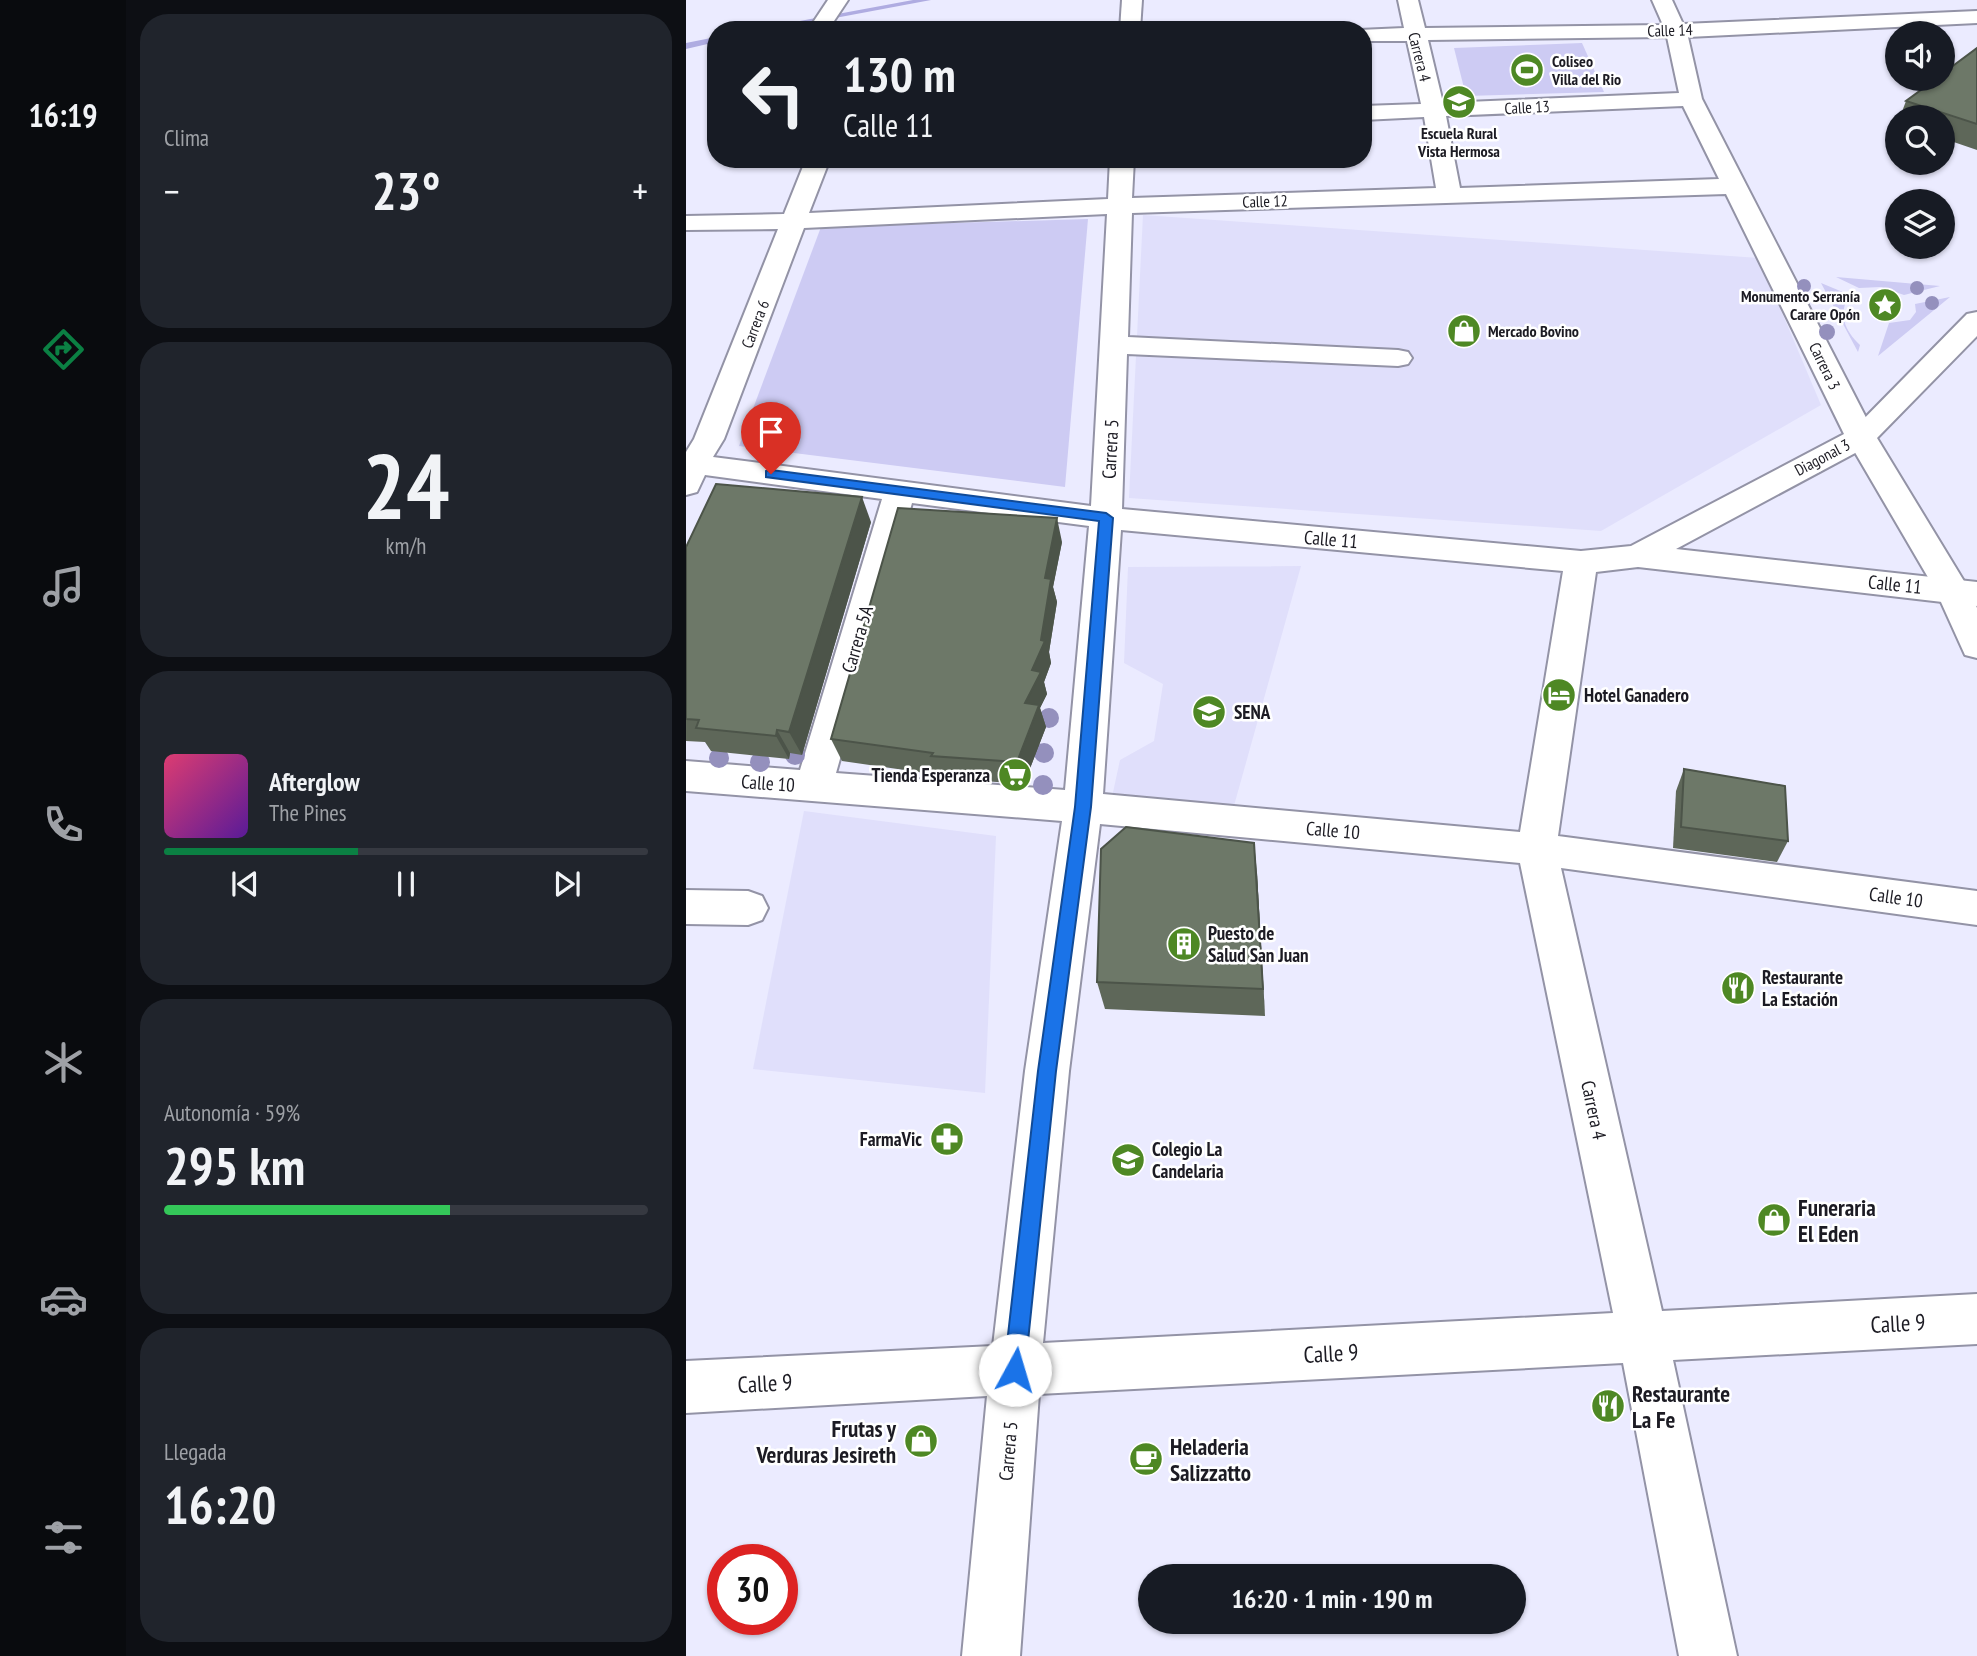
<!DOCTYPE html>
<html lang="es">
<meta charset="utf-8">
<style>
body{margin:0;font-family:"PT Sans Narrow",sans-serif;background:#20242c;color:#f1f3f6;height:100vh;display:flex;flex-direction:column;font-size:26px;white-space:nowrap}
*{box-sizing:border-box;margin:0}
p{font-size:23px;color:#9ea1a6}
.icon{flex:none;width:38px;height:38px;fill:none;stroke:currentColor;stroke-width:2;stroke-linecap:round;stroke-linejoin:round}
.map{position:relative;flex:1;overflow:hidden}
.drawer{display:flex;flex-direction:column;gap:14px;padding:14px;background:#0d0f14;width:560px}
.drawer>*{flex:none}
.banner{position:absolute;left:21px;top:21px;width:665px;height:147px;border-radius:28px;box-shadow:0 2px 5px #0004;background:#171b24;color:#f1f3f6;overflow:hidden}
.tools{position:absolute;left:1199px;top:21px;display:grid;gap:14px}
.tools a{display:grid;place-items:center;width:70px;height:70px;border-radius:50%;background:#171b24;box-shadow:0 2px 5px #0004;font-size:35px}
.speed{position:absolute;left:21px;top:1544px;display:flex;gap:14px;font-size:35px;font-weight:700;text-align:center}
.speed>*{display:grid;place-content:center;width:91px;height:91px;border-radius:50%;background:#171b24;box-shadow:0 2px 5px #0004;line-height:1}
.speed .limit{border:10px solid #d22;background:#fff;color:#111}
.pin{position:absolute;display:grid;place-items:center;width:60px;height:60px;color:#fff;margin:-72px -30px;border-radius:50% 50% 50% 0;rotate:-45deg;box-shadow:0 0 7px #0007}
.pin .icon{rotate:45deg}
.me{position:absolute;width:77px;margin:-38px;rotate:6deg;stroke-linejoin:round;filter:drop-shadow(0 0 5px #0008)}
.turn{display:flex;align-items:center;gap:24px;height:147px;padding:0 21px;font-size:32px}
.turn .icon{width:91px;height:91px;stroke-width:2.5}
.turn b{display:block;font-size:49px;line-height:60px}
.big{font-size:52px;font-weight:700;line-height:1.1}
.drawer .card{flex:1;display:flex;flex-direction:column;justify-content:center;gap:10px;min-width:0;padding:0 24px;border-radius:28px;background:#20242c}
.drawer .dial{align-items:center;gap:0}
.dial b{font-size:91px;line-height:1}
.song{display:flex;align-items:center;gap:21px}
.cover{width:84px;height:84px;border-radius:10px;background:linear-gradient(135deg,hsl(340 70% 55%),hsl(270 70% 35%))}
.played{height:7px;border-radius:4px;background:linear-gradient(90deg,#0b8043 40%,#363941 40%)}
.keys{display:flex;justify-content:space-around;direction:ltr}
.heat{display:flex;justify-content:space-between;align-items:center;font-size:38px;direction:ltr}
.charge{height:10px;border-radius:5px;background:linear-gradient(90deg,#34c759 59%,#363941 0)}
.trip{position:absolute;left:452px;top:1564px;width:388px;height:70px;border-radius:35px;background:#171b24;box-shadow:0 2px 5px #0004;font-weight:700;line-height:70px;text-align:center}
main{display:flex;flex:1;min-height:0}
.tab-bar{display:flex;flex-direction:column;width:126px;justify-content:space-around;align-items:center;background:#090b0e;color:#9ea1a6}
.tab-bar .icon{width:49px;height:49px}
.tab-bar .active{color:#0b8043}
.tab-bar b{font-size:32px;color:#f1f3f6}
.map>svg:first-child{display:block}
.built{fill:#e0dffb}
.green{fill:#cdcbf3}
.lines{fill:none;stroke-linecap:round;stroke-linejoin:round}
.stream{fill:#aface1;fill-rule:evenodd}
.minor-casing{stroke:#9393a6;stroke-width:4}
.major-casing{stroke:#9393a6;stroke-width:4}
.minor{fill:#fff;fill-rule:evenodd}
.major{fill:#fff;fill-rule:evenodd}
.tree{fill:#9490bd}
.wall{fill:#5e6759}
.shaded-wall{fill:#4c5449}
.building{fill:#6d7868;stroke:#4c5449;stroke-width:2}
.route{fill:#1a73e8;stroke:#114b97;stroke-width:2}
.labels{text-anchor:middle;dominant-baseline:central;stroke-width:5;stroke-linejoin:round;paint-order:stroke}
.far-street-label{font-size:16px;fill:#1c1b23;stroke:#fff}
.far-poi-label{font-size:16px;font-weight:bold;fill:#1c1b23;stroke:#fff;text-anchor:start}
.street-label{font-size:19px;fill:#1c1b23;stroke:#fff}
.poi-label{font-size:19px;font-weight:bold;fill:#1c1b23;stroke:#fff;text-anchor:start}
.near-poi-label{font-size:23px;font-weight:bold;fill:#1c1b23;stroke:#fff;text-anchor:start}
.near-street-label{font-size:23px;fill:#1c1b23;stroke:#fff}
</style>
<main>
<nav class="tab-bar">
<b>16:19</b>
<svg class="icon active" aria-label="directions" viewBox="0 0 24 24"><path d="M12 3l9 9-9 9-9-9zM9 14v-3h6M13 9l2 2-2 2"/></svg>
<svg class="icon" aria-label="music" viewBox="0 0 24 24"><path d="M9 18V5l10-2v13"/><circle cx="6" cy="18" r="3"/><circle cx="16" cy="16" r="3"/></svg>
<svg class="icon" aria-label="phone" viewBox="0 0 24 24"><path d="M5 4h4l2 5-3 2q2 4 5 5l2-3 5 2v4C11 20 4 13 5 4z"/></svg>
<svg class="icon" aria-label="climate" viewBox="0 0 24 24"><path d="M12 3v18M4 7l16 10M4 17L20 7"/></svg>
<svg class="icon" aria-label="car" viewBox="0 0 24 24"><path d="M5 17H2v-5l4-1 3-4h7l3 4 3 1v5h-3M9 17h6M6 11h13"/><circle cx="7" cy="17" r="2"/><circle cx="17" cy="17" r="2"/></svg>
<svg class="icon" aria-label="filters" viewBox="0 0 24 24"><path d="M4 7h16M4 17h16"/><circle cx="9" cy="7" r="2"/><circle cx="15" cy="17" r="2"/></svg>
</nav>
<section class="drawer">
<div class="card"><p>Clima</p>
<div class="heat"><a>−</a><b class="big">23°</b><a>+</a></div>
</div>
<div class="card dial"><b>24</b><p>km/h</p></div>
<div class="card">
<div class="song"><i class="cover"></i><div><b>Afterglow</b><p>The Pines</p></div></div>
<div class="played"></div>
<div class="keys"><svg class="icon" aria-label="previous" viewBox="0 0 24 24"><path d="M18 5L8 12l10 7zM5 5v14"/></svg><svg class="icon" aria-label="pause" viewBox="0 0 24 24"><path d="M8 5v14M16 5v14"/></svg><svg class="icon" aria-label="next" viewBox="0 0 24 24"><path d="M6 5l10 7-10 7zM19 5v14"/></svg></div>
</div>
<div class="card"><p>Autonomía · 59%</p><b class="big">295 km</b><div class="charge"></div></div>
<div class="card"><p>Llegada</p><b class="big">16:20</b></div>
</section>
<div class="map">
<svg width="1291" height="1656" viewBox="0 0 1291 1656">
<rect width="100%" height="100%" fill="#ebebff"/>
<g class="built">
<path d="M457,215L1073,258L1135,405L915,531L443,498Z"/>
<path d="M615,566L544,820L426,797L434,760L468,741L477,684L438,663L442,567Z"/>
<path d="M118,811L310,836L299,1093L67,1069Z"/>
</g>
<g class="green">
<path d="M896,43L918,92L780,96L768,48Z"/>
<path d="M402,219L379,487L53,446L135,227Z"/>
<path d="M1150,277L1254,286L1218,295L1195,287L1173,288Z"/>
<path d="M1135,283L1164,295C1151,313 1159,331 1174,345L1172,352Z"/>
<path d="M1264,297L1192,356L1203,323L1224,320L1230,312L1229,304Z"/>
</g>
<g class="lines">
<g class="stream">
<path d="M227,0H245L85,30H65Z"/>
<path d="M30,37V42L0,49V43Z"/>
</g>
<g class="minor-casing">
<g id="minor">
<path d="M142,0H162L142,30H122Z"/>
<path d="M436,0H456L454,30H434Z"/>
<path d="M712,0H732L739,28L977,25L966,0H986L997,24L1291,11V23L1002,37L1016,99L1190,437L1186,444L990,549L1291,582V606L952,567L910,572L872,836L1291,891V925L875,868L976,1311L1291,1294V1344L987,1360L1051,1656H993L937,1363L353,1394L334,1656H276L301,1396L0,1413V1361L307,1346L339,1071L376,821L0,791V761L114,770L196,499L19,475L11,492L0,495V452L8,439L92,229L0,230V216L98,214L120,159H144L123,213L422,199L424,159H448L446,198L750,188L738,117L677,120V106L735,104L721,41H677V30H673L718,28ZM981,37L993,93L757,103L742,40ZM997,106L1033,179L774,188L760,116ZM1040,194L1158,434L945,546L895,551L436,509L441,354L712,366L722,364L726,358L722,352L712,350L442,337L446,213ZM421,214L405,506L27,457L38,439L118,228ZM226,503L403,526L379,790L150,773ZM435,530L877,571L834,832L417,794ZM414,824L834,863L927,1313L357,1343L383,1071Z"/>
<path d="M0,890L62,891L76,896L82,908L76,920L62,925L0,924Z"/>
</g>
</g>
<g class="major-casing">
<path id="major" d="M1291,312V336L1191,438L1284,591L1291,608V658L1279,655L1250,591L1160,437L1281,314Z"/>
</g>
<use href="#minor" class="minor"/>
<use href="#major" class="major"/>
</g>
<g class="tree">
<circle cx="1118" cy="286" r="7"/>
<circle cx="1231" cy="288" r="7"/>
<circle cx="1246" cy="303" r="7"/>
<circle cx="1141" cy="332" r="8"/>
<circle cx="363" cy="718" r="10"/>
<circle cx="358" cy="753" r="10"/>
<circle cx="109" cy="755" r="10"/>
<circle cx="33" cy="758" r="10"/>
<circle cx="74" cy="762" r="10"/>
<circle cx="357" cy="785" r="10"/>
</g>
<g class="wall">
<path d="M1291,48V150L1256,138V117H1214L1220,101Z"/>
<path d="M185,522L116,755L104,753L103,759L25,751L19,742L0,741V547Z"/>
<path d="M376,542L367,587L371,602L363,652L365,663L358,682L361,694L354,708L360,727L338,784L254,778L253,775L156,761L145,739Z"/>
<path d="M998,769L1102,841L1091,862L987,848L990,791Z"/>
<path d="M571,873L579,1016L419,1009L411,982Z"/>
</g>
<g class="shaded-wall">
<path d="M176,497L185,522L116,755L103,732Z"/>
<path d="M371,518L376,542L367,587L371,602L363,652L365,663L358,682L361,694L354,708L360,727L338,784L331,762L339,703L346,670L359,578Z"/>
<path d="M91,730L104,753L103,759L90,736Z"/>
<path d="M568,843L571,873L579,1016L577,989Z"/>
</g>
<g class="building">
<path d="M1291,48V124L1220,101L1250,79H1256V74Z"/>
<path d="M30,484L176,497L103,732L91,730L90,736L10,728L13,720L0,719V547Z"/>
<path d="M212,508L371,518L359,578L365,579L355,640L359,641L346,670L355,672L339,703L353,705L331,762L245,756L247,753L145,739Z"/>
<path d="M998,769L1099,786L1102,841L995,827Z"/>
<path d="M440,827L568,843L577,989L411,982L415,849Z"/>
</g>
<path class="route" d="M85,470L420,513L427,518L405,807L370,1071L339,1370L336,1377L329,1380L321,1377L318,1370L352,1071L389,807L413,521L80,477V471Z"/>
<defs>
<g id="stadium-disc" transform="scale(1.75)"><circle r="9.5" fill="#4e8824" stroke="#fff"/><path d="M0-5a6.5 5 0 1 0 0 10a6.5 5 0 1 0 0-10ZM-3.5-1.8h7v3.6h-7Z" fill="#fff"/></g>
<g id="school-disc" transform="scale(1.75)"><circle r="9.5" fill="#4e8824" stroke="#fff"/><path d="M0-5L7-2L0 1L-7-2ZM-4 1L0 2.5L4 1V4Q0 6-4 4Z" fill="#fff"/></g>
<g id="sight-disc" transform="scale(1.75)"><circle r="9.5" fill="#4e8824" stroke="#fff"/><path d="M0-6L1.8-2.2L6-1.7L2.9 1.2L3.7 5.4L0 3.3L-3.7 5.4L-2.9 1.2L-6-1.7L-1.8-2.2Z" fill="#fff"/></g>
<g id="shop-disc" transform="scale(1.75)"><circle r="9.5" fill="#4e8824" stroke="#fff"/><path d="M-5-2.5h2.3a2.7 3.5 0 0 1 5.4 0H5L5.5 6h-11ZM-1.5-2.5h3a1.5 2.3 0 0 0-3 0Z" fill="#fff"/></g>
<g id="hotel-disc" transform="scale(1.75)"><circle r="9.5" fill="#4e8824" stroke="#fff"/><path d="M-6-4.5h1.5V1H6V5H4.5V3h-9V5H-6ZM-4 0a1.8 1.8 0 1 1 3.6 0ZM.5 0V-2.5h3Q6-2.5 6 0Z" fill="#fff"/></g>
<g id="university-disc" transform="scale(1.75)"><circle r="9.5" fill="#4e8824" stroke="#fff"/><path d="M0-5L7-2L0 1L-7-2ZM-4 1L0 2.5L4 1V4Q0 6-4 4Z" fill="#fff"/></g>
<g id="supermarket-disc" transform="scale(1.75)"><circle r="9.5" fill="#4e8824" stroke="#fff"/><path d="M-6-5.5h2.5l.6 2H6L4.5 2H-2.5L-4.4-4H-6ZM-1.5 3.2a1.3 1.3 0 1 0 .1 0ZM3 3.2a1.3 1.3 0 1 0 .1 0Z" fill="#fff"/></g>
<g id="building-disc" transform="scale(1.75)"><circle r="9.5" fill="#4e8824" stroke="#fff"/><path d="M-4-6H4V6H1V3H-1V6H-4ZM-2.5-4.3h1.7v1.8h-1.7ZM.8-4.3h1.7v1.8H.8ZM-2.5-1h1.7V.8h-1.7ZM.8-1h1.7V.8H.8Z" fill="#fff"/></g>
<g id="restaurant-disc" transform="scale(1.75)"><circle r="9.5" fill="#4e8824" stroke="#fff"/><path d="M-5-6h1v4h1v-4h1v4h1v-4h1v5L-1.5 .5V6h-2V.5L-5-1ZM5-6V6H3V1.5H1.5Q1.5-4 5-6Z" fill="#fff"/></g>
<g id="pharmacy-disc" transform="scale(1.75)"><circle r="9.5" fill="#4e8824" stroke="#fff"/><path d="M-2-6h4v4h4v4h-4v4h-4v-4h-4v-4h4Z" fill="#fff"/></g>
<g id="cafe-disc" transform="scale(1.75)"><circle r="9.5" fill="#4e8824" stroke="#fff"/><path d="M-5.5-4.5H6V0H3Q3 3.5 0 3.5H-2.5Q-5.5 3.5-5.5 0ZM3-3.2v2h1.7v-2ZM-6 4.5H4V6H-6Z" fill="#fff"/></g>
</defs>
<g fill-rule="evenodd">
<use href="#stadium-disc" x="841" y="70"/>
<use href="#school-disc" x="773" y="102"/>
<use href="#sight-disc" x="1199" y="305"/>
<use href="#shop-disc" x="778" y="331"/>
<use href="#hotel-disc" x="873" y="695"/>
<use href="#university-disc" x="523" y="712"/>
<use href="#supermarket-disc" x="329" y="775"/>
<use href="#building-disc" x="498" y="944"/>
<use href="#restaurant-disc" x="1052" y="988"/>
<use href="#pharmacy-disc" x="261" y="1139"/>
<use href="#school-disc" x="442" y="1160"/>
<use href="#shop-disc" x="1088" y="1220"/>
<use href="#restaurant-disc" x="922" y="1406"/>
<use href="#shop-disc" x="235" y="1441"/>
<use href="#cafe-disc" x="460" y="1459"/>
</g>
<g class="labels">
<g class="far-street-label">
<text transform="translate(984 30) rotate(-2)">Calle 14</text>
<text transform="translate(734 57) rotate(76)">Carrera 4</text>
<text transform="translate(841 107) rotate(-3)">Calle 13</text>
<text transform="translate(579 201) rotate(-2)">Calle 12</text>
<text transform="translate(69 324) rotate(-69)">Carrera 6</text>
<text transform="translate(1139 366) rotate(64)">Carrera 3</text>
<text transform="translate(1136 457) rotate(-28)">Diagonal 3</text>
</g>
<g class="far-poi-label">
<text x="866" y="61">Coliseo<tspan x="866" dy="18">Villa del Rio</tspan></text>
<text x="773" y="133" text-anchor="middle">Escuela Rural<tspan x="773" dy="18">Vista Hermosa</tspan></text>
<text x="1174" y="296" text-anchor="end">Monumento Serranía<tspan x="1174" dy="18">Carare Opón</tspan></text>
<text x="802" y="331">Mercado Bovino</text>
</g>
<g class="street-label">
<text transform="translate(424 449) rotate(-87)">Carrera 5</text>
<text transform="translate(645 539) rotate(5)">Calle 11</text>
<text transform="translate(1209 584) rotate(6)">Calle 11</text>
<text transform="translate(171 639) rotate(-74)">Carrera 5A</text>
<text transform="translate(82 783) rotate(4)">Calle 10</text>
<text transform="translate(647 830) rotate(5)">Calle 10</text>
<text transform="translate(1210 897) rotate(8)">Calle 10</text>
<text transform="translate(908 1110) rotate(78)">Carrera 4</text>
<text transform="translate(322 1451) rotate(-85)">Carrera 5</text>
</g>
<g class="poi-label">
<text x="898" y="695">Hotel Ganadero</text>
<text x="548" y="712">SENA</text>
<text x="304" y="775" text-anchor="end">Tienda Esperanza</text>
<text x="522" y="933">Puesto de<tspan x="522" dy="22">Salud San Juan</tspan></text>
<text x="1076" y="977">Restaurante<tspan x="1076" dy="22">La Estación</tspan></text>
<text x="236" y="1139" text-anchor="end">FarmaVic</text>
<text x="466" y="1149">Colegio La<tspan x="466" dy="22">Candelaria</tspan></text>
</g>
<g class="near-poi-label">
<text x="1112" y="1207">Funeraria<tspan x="1112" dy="26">El Eden</tspan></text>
<text x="946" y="1393">Restaurante<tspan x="946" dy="26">La Fe</tspan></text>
<text x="210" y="1428" text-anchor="end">Frutas y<tspan x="210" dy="26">Verduras Jesireth</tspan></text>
<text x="484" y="1446">Heladeria<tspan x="484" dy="26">Salizzatto</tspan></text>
</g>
<g class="near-street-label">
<text transform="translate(1212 1323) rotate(-3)">Calle 9</text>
<text transform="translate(645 1353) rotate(-3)">Calle 9</text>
<text transform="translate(79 1383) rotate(-3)">Calle 9</text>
</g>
</g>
</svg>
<div class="tools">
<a><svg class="icon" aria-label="sound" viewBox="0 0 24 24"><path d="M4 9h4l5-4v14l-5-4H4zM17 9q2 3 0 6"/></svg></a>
<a><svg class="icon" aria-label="search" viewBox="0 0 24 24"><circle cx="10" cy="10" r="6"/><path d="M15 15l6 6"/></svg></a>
<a><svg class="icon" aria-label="layers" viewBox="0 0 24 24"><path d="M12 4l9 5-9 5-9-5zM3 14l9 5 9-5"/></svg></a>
</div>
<div class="speed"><div class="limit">30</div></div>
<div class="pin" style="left:85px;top:474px;background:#d93025"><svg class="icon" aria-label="arrive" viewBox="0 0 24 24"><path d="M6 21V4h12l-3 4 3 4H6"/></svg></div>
<svg class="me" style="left:329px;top:1370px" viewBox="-20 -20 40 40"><circle r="19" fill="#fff"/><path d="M0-13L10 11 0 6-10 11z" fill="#1a73e8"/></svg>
<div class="trip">16:20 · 1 min · 190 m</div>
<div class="banner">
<div class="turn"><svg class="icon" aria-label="left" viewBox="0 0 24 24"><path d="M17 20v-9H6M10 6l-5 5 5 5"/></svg><div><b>130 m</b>Calle 11</div></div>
</div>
</div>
</main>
